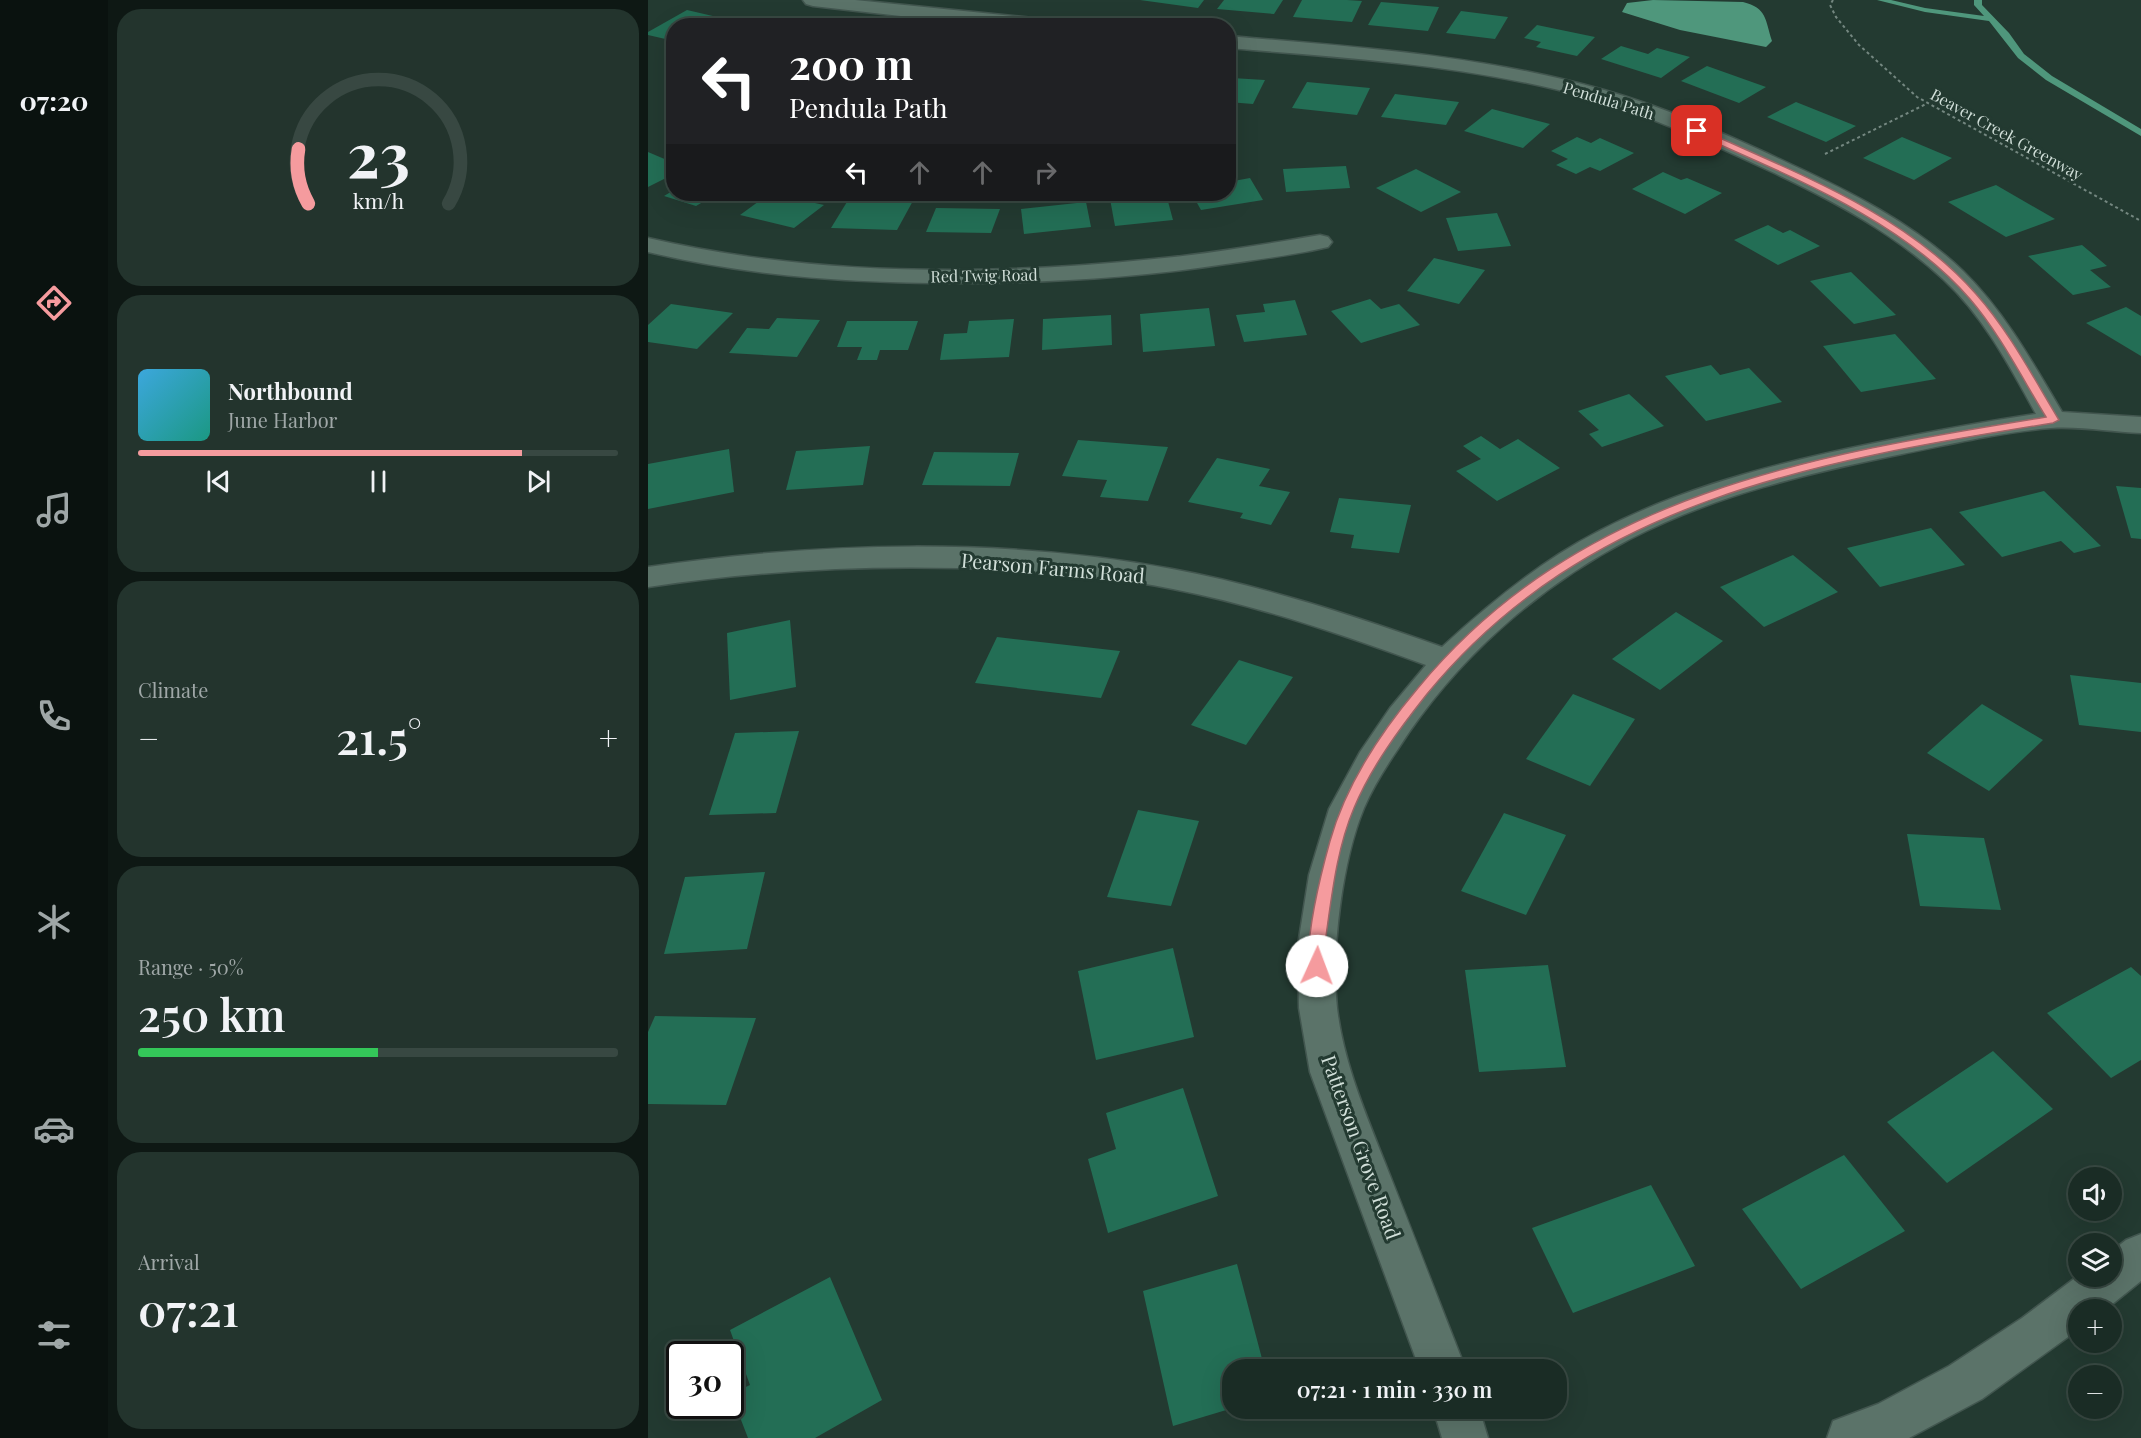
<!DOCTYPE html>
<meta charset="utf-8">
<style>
body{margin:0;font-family:"Playfair Display",serif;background:#23342d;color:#f1f3f6;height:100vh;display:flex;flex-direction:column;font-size:22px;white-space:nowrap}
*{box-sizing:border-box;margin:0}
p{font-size:20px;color:#9fa7a7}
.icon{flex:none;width:33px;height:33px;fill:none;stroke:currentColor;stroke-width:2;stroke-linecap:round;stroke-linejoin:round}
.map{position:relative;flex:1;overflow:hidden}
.drawer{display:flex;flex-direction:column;gap:9px;padding:9px;background:#0e1814;width:540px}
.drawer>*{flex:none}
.top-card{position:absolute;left:18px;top:18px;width:570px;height:183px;border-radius:24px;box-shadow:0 6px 24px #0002,0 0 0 2px #384842;background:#202124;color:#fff;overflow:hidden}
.fabs{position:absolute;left:1420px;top:1167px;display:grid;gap:12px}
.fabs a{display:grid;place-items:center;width:54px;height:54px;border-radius:50%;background:#1a2c25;box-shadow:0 6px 24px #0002,0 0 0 2px #384842;font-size:30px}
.speed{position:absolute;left:18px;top:1341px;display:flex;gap:12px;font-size:30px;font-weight:700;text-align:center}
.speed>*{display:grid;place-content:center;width:78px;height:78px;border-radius:50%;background:#1a2c25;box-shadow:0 6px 24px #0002,0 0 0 2px #384842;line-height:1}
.speed .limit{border:3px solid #111;border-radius:9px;background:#fff;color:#111}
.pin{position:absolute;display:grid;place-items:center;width:51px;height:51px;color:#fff;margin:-26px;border-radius:12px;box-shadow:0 3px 9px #0006}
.me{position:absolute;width:66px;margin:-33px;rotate:2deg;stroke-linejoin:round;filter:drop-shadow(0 0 4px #0008)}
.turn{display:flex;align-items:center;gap:21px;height:126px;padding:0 24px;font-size:27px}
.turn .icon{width:78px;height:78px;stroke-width:2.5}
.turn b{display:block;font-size:42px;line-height:51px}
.lanes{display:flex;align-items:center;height:57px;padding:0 24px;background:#0003;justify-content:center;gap:30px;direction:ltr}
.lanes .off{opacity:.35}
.big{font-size:45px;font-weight:600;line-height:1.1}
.drawer .widget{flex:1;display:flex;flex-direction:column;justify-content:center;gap:9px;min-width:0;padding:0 21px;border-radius:24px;background:#23342d}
.drawer .dial{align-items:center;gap:0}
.dial svg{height:156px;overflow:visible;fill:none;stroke:#384842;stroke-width:7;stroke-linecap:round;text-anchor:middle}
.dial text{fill:#f1f3f6;stroke:none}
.song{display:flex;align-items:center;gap:18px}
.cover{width:72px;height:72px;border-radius:9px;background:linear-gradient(135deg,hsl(200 70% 55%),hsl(170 70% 35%))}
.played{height:6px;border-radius:3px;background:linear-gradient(90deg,#f59b9e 80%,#384842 80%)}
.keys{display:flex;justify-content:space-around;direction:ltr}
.heat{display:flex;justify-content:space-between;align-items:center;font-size:33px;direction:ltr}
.charge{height:9px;border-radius:4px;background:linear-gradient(90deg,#34c759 50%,#384842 0)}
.trip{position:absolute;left:574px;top:1359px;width:345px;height:60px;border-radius:24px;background:#1a2c25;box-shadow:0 6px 24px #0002,0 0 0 2px #384842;font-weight:600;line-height:60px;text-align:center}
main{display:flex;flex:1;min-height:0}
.tab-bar{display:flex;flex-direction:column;width:108px;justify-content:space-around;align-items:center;background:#0a120f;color:#9fa7a7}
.tab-bar .icon{width:42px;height:42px}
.tab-bar .on{color:#f59b9e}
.tab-bar b{font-size:27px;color:#f1f3f6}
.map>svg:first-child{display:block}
.water{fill:#4f977c}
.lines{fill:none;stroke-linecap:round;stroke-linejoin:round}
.stream{fill:#4f977c;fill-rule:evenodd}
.building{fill:#236e55}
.minor-casing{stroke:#42564f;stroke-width:3}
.path{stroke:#748780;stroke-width:2;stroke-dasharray:3 3;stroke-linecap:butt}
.minor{fill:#5b7369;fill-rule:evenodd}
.route{fill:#f59b9e;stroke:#9f6567;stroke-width:1.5}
.labels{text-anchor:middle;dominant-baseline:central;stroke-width:6;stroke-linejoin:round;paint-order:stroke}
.far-street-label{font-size:16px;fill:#d1dfd9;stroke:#233a31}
.street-label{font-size:20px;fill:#d1dfd9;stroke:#233a31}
</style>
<main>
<nav class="tab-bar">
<b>07:20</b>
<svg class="icon on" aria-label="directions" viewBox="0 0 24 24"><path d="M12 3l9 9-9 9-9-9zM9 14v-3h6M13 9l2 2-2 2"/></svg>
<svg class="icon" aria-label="music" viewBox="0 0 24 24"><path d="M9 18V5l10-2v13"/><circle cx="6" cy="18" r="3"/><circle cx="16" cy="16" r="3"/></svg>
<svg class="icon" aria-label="phone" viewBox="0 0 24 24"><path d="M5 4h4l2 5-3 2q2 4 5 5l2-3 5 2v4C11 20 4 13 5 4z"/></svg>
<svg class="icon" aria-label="climate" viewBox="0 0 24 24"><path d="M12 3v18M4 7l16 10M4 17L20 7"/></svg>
<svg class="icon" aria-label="car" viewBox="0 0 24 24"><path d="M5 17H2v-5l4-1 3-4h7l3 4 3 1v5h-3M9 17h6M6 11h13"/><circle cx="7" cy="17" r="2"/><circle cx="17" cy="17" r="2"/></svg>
<svg class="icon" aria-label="filters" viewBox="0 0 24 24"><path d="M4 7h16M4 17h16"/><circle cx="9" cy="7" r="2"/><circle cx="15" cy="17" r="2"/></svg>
</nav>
<section class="drawer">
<div class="widget dial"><svg viewBox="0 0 100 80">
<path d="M14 69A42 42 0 1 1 86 69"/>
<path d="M14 69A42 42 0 0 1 9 41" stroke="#f59b9e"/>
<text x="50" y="56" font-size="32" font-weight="700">23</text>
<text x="50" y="72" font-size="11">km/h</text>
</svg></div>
<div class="widget">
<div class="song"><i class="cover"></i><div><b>Northbound</b><p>June Harbor</p></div></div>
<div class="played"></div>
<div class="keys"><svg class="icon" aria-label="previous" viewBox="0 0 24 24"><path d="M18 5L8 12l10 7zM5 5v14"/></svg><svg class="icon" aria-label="pause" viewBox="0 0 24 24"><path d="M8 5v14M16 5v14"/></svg><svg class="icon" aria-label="next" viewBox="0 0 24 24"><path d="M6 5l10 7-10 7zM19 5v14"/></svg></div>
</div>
<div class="widget"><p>Climate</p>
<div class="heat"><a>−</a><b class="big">21.5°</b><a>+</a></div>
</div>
<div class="widget"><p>Range · 50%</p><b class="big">250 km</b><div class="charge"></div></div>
<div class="widget"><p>Arrival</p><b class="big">07:21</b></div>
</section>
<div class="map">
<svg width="1493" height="1438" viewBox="0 0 1493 1438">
<rect width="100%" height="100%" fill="#233a31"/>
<path class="water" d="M1005,0L1095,2C1119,8 1117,19 1124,41L1118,47L1032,30L974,12L979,3Z"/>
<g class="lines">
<path class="stream" d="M1229,0H1243L1277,8L1336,16L1326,5V0H1334V5L1361,33L1376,54L1404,76L1493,129V136L1398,80L1370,58L1341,21L1277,12Z"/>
</g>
<g class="building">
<path d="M492,0H556L550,8Z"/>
<path d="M576,0H635L626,14L569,9Z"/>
<path d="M654,0H699L714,1L704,22L645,17Z"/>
<path d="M733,2L791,7L780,31L720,25Z"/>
<path d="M39,10L82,20L73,26H26V41L0,35V32Z"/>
<path d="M813,11L860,17L847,39L798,33Z"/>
<path d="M889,25L947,37L929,56L888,47L893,42L876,38Z"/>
<path d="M973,46L1000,54L1009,48L1042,57L1013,78L953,59Z"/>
<path d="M1059,66L1118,87L1091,103L1033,81Z"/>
<path d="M584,78L617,80L605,104L580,102V84Z"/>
<path d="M659,82L722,88L709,115L644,108Z"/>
<path d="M747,94L811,102L798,125L733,117Z"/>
<path d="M1148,102L1208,126L1178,142L1119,117Z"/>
<path d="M844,109L902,124L875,148L816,131Z"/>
<path d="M929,137L943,143L952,138L986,153L952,171L942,167L928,174L908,165L920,159L903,151Z"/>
<path d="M1254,137L1304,158L1266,180L1215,158Z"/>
<path d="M0,152L26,163V174L0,187Z"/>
<path d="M698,166L702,188L638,192L635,169Z"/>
<path d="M768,169L813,192L773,212L728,188Z"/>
<path d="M1015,172L1033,180L1039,178L1074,193L1037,214L984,189Z"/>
<path d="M602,178L615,200L553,210L544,194H580V182Z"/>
<path d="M1348,185L1407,219L1358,237L1300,202Z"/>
<path d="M26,190V194H90L74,203L60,199L48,206L16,196Z"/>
<path d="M121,194H127L176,205L146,228L92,215Z"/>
<path d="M518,194L525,220L467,226L462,199Z"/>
<path d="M202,197L266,199L249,230L183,228Z"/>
<path d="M438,202L443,227L376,234L373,209Z"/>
<path d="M288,208L352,209L343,233L278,232Z"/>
<path d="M849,213L863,246L810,251L798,218Z"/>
<path d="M1120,225L1135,233L1142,230L1172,246L1130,265L1086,240Z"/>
<path d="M1434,245L1459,266L1442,270L1463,287L1425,295L1380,256Z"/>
<path d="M786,258L837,270L811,304L759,291Z"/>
<path d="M1203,272L1248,315L1206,324L1162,281Z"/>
<path d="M722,299L733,309L751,304L772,325L713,343L683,311Z"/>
<path d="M647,300L659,335L596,342L588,315L617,312L615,304Z"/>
<path d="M23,304L85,313L49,349L0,342V325Z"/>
<path d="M1478,307L1493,316V356L1438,323Z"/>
<path d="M561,308L567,346L495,352L492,314Z"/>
<path d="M463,315L464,345L394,350L395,319Z"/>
<path d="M129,318L172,320L149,357L81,353L99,328L121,329Z"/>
<path d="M366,319L361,357L292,360L296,334L319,333L321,321Z"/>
<path d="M199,321H270L260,350H232L229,360H209L214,347H189Z"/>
<path d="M1247,334L1288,379L1213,392L1175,346Z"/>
<path d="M1063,365L1072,375L1101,368L1134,402L1058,421L1017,376Z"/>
<path d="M981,394L1016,426L954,447L941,434L951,430L930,411Z"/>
<path d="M833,436L852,449L870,439L912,468L849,501L808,471L833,459L815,446Z"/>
<path d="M430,440L520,447L500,501L452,497L459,480L414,476Z"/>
<path d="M222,446L215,485L138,490L148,451Z"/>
<path d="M81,449L86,492L0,509V464Z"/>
<path d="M286,452L371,453L362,486L274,485Z"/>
<path d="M569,458L622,469L611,486L642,492L623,525L592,518L595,513L540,502Z"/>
<path d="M1468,486L1493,488V539L1483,538Z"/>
<path d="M1396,491L1453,546L1426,553L1413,541L1354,557L1311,512Z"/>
<path d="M691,498L763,505L751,553L703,548L706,535L682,532Z"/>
<path d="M1283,528L1317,565L1232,587L1199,548Z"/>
<path d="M1145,555L1190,592L1116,627L1072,587Z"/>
<path d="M1028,612L1075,641L1012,690L964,659Z"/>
<path d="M142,620L148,687L82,700L79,633Z"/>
<path d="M349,637L472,651L453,698L327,683Z"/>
<path d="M591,660L645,677L598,745L543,725Z"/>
<path d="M1422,675L1493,683V732L1431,725Z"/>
<path d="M925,694L987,719L942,786L878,759Z"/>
<path d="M1334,704L1395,740L1341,791L1279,753Z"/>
<path d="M151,731L128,813L61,815L87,733Z"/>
<path d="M490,810L551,821L523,906L459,897Z"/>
<path d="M856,813L918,835L878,915L813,891Z"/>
<path d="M1259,834L1336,838L1353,910L1272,906Z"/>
<path d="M117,872L99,949L16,954L37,877Z"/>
<path d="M525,948L546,1037L448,1060L430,971Z"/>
<path d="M900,965L918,1067L831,1072L817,970Z"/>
<path d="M1483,967L1493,976V1060L1463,1078L1399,1013Z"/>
<path d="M7,1016L108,1018L78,1105L0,1104V1032Z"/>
<path d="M1345,1051L1405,1109L1299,1183L1239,1122Z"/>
<path d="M535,1088L570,1196L460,1233L440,1159L468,1149L458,1113Z"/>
<path d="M1196,1155L1257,1231L1153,1289L1094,1209Z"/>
<path d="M1003,1185L1047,1266L925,1313L884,1228Z"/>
<path d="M589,1264L617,1370H585V1408L525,1426L495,1291Z"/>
<path d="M182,1277L234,1400L167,1438H100L83,1394L102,1385L82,1330Z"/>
</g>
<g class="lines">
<g class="minor-casing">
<g id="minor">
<path d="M155,0H207L405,20L412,22L414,26H340L165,6L158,4Z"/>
<path d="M580,36C707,47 834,55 956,90C1019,108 1080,135 1140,163C1201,191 1265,223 1315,271C1356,311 1385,363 1414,412L1493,417V433C1464,432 1432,426 1403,428C1353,432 1303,444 1254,454C1161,473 1067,495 982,539C888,588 807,660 750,749C737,768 725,787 716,808C694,861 683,951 689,1008C696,1066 720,1119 741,1173C767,1238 792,1304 818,1370H772L662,1072L651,1008L650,945L661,875L681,809L712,752L742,708L778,665C695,635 612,606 525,589C470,578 414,573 358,570C238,564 119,569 0,587V567C170,542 355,537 524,569C616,586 706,616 794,647C831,613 869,581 911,554C1006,494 1118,465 1227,443C1281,432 1334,422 1388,414C1362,367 1336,317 1296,280C1246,233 1184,200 1122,171C1064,144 1003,116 941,98C824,65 701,58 580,48Z"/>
<path d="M672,235L680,237L684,242L680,247C647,255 612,259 578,264C495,277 412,282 329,283C217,284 109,278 0,252V238C162,276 341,276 506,259C562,254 617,244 672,235Z"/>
<path d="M1493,1234V1281L1457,1310H1431V1329L1334,1399L1261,1438H1179L1185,1421L1230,1404L1301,1366L1374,1318L1431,1275L1464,1276V1251L1478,1240Z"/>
<path d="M785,1408H831L840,1438H794Z"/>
</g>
</g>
<g class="path">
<path d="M1185,0L1182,5L1188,17L1211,45L1269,97L1493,221"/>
<path d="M1177,154L1278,104"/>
</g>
<use href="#minor" class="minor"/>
</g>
<path class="route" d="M1046,129H1052C1148,173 1257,213 1328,294C1361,331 1385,377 1411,420L1405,423C1170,461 939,499 779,694C752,728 723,767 706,808C689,848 684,894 678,936C676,947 680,961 675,971L669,972L664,971C653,949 675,866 682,841C698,784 732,733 770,688C930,494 1163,455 1398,417C1374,378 1352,334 1322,299C1252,218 1140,176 1046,133Z"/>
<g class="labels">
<g class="far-street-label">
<text transform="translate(961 100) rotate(17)">Pendula Path</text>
<text transform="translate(1359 134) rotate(29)">Beaver Creek Greenway</text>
<text transform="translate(336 275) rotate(-1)">Red Twig Road</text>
</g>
<g class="street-label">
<text transform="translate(405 567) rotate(5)">Pearson Farms Road</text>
<text transform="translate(714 1147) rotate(70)">Patterson Grove Road</text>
</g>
</g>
</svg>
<div class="fabs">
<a><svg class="icon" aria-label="sound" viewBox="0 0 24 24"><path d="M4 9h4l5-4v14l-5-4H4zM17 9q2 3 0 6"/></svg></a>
<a><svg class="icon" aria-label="layers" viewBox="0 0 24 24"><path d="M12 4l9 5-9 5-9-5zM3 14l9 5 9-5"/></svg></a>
<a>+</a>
<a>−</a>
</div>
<div class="speed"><div class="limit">30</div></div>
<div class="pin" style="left:1049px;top:131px;background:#d93025"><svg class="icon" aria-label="arrive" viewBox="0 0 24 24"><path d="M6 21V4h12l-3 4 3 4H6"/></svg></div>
<svg class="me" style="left:669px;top:966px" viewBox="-20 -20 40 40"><circle r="19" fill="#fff"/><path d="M0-13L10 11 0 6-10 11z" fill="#f59b9e"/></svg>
<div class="trip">07:21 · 1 min · 330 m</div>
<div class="top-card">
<div class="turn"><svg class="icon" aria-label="left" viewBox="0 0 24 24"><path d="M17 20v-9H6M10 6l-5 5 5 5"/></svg><div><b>200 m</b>Pendula Path</div></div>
<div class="lanes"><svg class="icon" aria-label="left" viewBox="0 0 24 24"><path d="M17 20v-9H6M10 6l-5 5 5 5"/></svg><svg class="icon off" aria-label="ahead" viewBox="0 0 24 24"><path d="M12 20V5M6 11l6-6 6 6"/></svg><svg class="icon off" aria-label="ahead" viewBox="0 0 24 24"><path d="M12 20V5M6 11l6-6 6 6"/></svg><svg class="icon off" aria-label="right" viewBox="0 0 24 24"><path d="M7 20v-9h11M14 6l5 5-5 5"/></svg></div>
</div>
</div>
</main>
